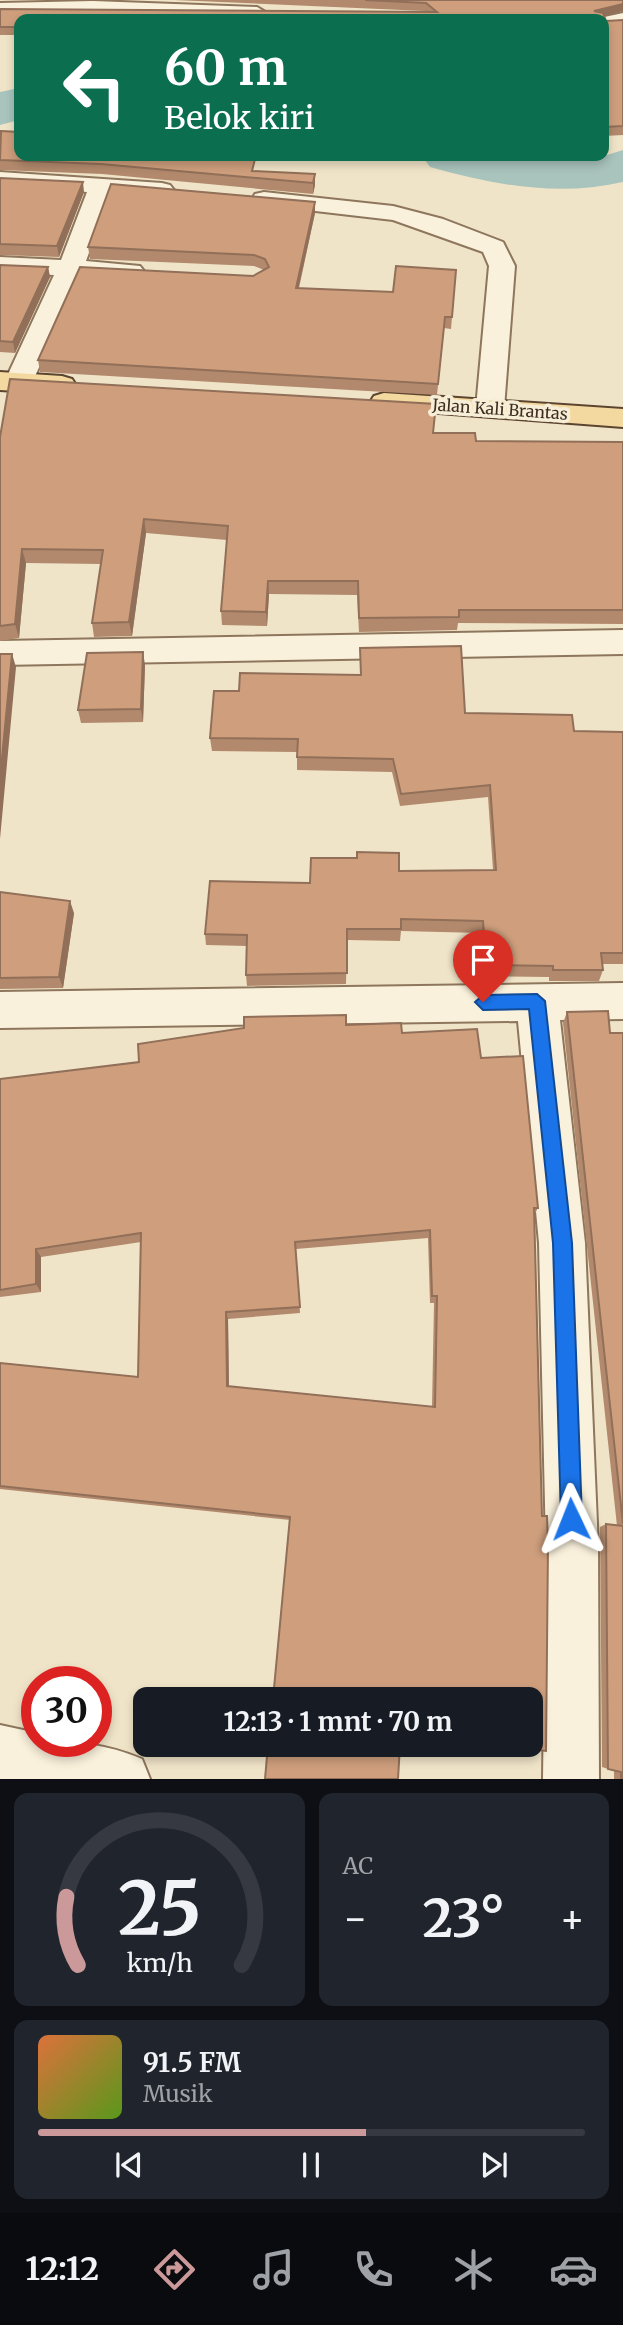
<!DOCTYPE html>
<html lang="id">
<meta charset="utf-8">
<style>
body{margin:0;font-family:Merriweather,serif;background:#20242c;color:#f1f3f6;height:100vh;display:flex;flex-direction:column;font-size:26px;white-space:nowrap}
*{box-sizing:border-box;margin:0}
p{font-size:23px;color:#9ea1a6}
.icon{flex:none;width:38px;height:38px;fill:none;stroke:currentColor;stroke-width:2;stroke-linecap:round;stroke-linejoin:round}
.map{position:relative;height:1779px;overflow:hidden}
.side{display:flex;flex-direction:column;gap:14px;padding:14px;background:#0d0f14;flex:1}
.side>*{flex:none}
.banner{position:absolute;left:14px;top:14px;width:595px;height:147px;border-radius:14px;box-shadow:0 4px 10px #0003;background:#0b6e4f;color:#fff;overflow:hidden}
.speed{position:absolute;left:21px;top:1666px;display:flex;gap:14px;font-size:35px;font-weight:700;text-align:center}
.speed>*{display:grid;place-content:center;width:91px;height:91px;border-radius:50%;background:#171b24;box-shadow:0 4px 10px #0003;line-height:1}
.speed .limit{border:10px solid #d22;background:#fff;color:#111}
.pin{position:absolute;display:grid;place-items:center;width:60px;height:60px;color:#fff;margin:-72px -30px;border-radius:50% 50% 50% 0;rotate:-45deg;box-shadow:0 0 7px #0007}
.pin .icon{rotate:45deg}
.me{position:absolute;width:77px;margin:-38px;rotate:358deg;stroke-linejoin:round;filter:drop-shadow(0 0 5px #0008)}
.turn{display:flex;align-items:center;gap:24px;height:147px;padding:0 35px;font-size:32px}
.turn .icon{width:91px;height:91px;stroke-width:2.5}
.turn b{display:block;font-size:49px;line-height:60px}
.big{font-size:52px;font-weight:700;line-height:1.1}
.side .card{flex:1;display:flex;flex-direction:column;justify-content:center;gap:10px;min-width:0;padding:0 24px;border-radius:14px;background:#20242c}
.side .dial{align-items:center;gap:0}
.dial svg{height:182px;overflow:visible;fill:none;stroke:#363941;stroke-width:7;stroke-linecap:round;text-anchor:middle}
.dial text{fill:#f1f3f6;stroke:none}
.song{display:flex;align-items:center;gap:21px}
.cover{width:84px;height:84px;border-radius:10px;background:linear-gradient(135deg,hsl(20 70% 55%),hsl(90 70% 35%))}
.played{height:7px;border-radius:4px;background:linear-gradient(90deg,#cc999b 60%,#363941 60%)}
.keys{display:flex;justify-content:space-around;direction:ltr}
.heat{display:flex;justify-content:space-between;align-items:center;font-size:38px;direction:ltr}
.side .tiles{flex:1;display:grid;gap:14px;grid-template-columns:1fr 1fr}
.card:last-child{grid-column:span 2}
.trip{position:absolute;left:133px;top:1687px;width:410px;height:70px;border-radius:14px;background:#171b24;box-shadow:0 4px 10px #0003;font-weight:700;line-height:70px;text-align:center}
.tab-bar{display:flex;height:112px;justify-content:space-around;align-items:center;background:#090b0e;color:#9ea1a6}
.tab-bar .icon{width:49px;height:49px}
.tab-bar .on{color:#cc999b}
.tab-bar b{font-size:32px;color:#f1f3f6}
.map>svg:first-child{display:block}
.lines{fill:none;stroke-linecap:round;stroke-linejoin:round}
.river{fill:#a9c4bc;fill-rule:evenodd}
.street-casing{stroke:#8d765c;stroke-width:4}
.primary-casing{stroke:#5b4430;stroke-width:4}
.street{fill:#faf1dc;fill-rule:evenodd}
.primary{fill:#f3d9a0;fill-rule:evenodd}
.wall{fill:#b2896c;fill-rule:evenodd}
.shaded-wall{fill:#916f58}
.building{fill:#cf9f7d;stroke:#916f58;stroke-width:2;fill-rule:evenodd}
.route{fill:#1a73e8;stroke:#114b97;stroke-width:2}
.labels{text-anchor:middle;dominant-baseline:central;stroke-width:7;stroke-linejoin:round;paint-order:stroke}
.far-street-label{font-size:16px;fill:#3d2e20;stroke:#f7eed8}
</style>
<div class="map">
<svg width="623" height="1779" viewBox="0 0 623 1779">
<rect width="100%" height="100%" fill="#f0e4c8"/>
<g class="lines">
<g class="river">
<path d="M19,88V120L0,125V92Z"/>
<path d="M623,150V182C557,197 494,185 430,167L422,156L580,157L604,156Z"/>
</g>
<g class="street-casing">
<g id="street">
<path d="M93,1L257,7L267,13L257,19L93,13L0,15V3Z"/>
<path d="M623,13V25L604,27V19H595Z"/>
<path d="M0,172L162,183L170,185L174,190L170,195L110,194L86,261L140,266L144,271L140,276H80L32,383L28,389L18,392L8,389L4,383L54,275L0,273V257L61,260L87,192L0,186Z"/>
<path d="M264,192L393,206L443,219L503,242L515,266L504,408L500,414L490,417L480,414L476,408L489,266L483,252L393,220L255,204L252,199L255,194Z"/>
<path d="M623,630V654L0,665V641Z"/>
<path d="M623,983V1019L560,1020L585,1243L598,1547L599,1779H543L546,1547L539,1243L518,1021L0,1028V992Z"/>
<path d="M0,1725L37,1733V1741C74,1741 107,1744 142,1759L150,1779H0Z"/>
</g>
</g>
<g class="primary-casing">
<g id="primary">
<path d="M0,372L62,376L72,379L76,385L72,391L62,394L0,390Z"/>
<path d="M384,393L623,409V427L374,408L370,402L374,396Z"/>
</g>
</g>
<use href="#street" class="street"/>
<use href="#primary" class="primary"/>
</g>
<g class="wall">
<path d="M0,0H623L604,16L606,21L623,20V135L604,136V19H19V35H0V9L427,12L425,11L174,0Z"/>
<path d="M0,132L255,171L315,174V185L313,194L102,174L0,170Z"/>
<path d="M0,178L84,192L59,257L0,255Z"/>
<path d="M315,202V213L299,288L393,292L456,270L451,329L444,328L437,395L40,372L38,360L253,276L264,270L254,266L90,259L88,247Z"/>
<path d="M0,265L48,267L50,277L15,353L0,352Z"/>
<path d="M433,433L476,441L623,442V624L458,623L457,630L359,632L357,595L269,594L267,626L222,625L221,611L227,540L146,533L132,636L94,637L92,623L101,564L26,563L19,638L0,641V437Z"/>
<path d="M360,648L465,713L574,731L623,732V964H603V970L599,981H549V977L483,976L481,933L401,931L400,941L347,940L346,984L247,986L246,975L247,946L206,945L205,934L310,883L399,871L493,870L488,797L400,806L392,772L297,770V752L212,751L210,738L239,691L360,675Z"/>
<path d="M145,665L143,722L81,723L78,710Z"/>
<path d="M0,892L74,913L63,988L0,989Z"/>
<path d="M567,1012L610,1033H623V1779H614V1771L602,1767L600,1527L606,1524L617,1526L563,1023Z"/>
<path d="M346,1025L402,1033L481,1058L538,1208L534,1215L542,1516L290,1520L0,1489V1363L138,1377L141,1242L41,1257V1292L0,1297V1079L139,1062ZM428,1238L430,1303H434L432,1407L229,1386L228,1319L300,1313L296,1249Z"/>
</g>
<g class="shaded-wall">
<path d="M623,4V11L592,19L594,11Z"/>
<path d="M315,174V185L313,194V183Z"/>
<path d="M83,182L84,192L59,257L57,246Z"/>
<path d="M315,202V213L296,299V288Z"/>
<path d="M48,267L50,277L15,353L13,342Z"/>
<path d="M144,519L146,533L132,636L129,622Z"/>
<path d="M22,549L26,563L19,638L15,624Z"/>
<path d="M268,581L269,594L267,626L266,612Z"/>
<path d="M143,652L145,665L143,722L141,709Z"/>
<path d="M12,654L16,667L0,839V779Z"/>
<path d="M70,901L74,913L63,988L59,977Z"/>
<path d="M36,1249L41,1257V1292L36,1284Z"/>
<path d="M226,1312L228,1319L229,1391L227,1386Z"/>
</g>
<g class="building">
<path d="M365,0H623V4L594,11L603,13L606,21L623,20V126L604,127V19H19V27H0V9L437,12L426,3Z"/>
<path d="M1,131L19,132V156H202L255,159L252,171L315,174L313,183L101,164L0,160Z"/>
<path d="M0,178L83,182L57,246L0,244Z"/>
<path d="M111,184L315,202L296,288L393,292L396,266L456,270L452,317H445L438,384L38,360L80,267L253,276L269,267L265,259L254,255L88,247Z"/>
<path d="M0,265L48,267L13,342L0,341Z"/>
<path d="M10,379L436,404L433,433H475L476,441L623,442V610H459V617L359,618L358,581H268L266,612L221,611L228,526L144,519L129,622L92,623L103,550L22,549L15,624L0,626V437Z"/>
<path d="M461,646L465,713L572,715L574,731L623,732V953H601L603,970H553V966L486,965L483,921L401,919V929H347V973L246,975L247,935L205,934L210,881L310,883L311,858H357V852L399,853V871L496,870L490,785L401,794L393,759L297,757L298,739L210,738L214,691H239L240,673L361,675L360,648Z"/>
<path d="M143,652L141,709L78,710L87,653Z"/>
<path d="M0,654H12L0,779Z"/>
<path d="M0,892L70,901L59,977L0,978Z"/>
<path d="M608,1011L610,1033H623V1524L567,1012Z"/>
<path d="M346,1015V1025L401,1023L402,1033L477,1029L481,1058L523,1056L538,1208H534L542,1516H547L548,1544L546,1751L495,1745H530V1699H273L290,1517L0,1486V1363L138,1377L141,1233L36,1249V1284L0,1290V1079L139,1062L138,1044L244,1028V1017ZM430,1230L432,1296H437L435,1407L227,1386L226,1312L300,1307L295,1242Z"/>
<path d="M606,1524L623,1526V1779H621V1772L608,1769Z"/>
<path d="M268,1745H400L398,1779H265Z"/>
</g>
<path class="route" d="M537,994L545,1001L572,1243L582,1519L579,1527L571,1530L564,1527L561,1519L553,1243L529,1009L483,1010L475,1002L483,995Z"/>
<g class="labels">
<g class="far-street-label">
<text transform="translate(500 409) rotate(4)">Jalan Kali Brantas</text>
</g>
</g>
</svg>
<div class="speed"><div class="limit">30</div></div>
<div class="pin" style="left:483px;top:1002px;background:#d93025"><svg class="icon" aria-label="arrive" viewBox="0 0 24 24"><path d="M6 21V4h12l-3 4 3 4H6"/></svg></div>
<svg class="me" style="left:571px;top:1519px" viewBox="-20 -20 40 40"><path d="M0-17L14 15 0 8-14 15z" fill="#1a73e8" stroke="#fff" stroke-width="4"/></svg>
<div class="trip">12:13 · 1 mnt · 70 m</div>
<div class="banner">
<div class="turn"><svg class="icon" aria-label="left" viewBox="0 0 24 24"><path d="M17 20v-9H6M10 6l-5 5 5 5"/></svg><div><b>60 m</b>Belok kiri</div></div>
</div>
</div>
<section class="side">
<div class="tiles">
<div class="card dial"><svg viewBox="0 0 100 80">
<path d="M14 69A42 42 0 1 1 86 69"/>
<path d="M14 69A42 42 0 0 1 9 39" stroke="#cc999b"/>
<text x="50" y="56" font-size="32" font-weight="700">25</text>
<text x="50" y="72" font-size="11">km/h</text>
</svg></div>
<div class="card"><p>AC</p>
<div class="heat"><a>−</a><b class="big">23°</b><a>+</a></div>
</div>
<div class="card">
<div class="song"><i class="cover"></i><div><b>91.5 FM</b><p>Musik</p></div></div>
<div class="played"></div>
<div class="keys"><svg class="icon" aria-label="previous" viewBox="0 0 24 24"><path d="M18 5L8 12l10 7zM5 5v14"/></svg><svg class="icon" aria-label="pause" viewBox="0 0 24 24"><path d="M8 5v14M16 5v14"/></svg><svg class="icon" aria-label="next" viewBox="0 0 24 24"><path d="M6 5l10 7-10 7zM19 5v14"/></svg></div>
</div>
</div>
</section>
<nav class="tab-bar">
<b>12:12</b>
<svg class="icon on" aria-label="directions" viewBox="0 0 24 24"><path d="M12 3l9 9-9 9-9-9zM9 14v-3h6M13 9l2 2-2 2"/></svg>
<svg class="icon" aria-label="music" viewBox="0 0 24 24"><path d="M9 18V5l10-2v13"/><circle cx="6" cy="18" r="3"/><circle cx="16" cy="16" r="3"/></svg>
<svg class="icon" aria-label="phone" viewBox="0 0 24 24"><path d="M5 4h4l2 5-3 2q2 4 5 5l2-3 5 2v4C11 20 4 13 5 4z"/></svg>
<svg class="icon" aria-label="climate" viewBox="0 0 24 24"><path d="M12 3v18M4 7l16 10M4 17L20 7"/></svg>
<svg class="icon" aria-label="car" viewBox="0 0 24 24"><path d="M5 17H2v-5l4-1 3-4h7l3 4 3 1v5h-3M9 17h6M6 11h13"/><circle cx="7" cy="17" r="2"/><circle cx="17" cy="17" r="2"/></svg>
</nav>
